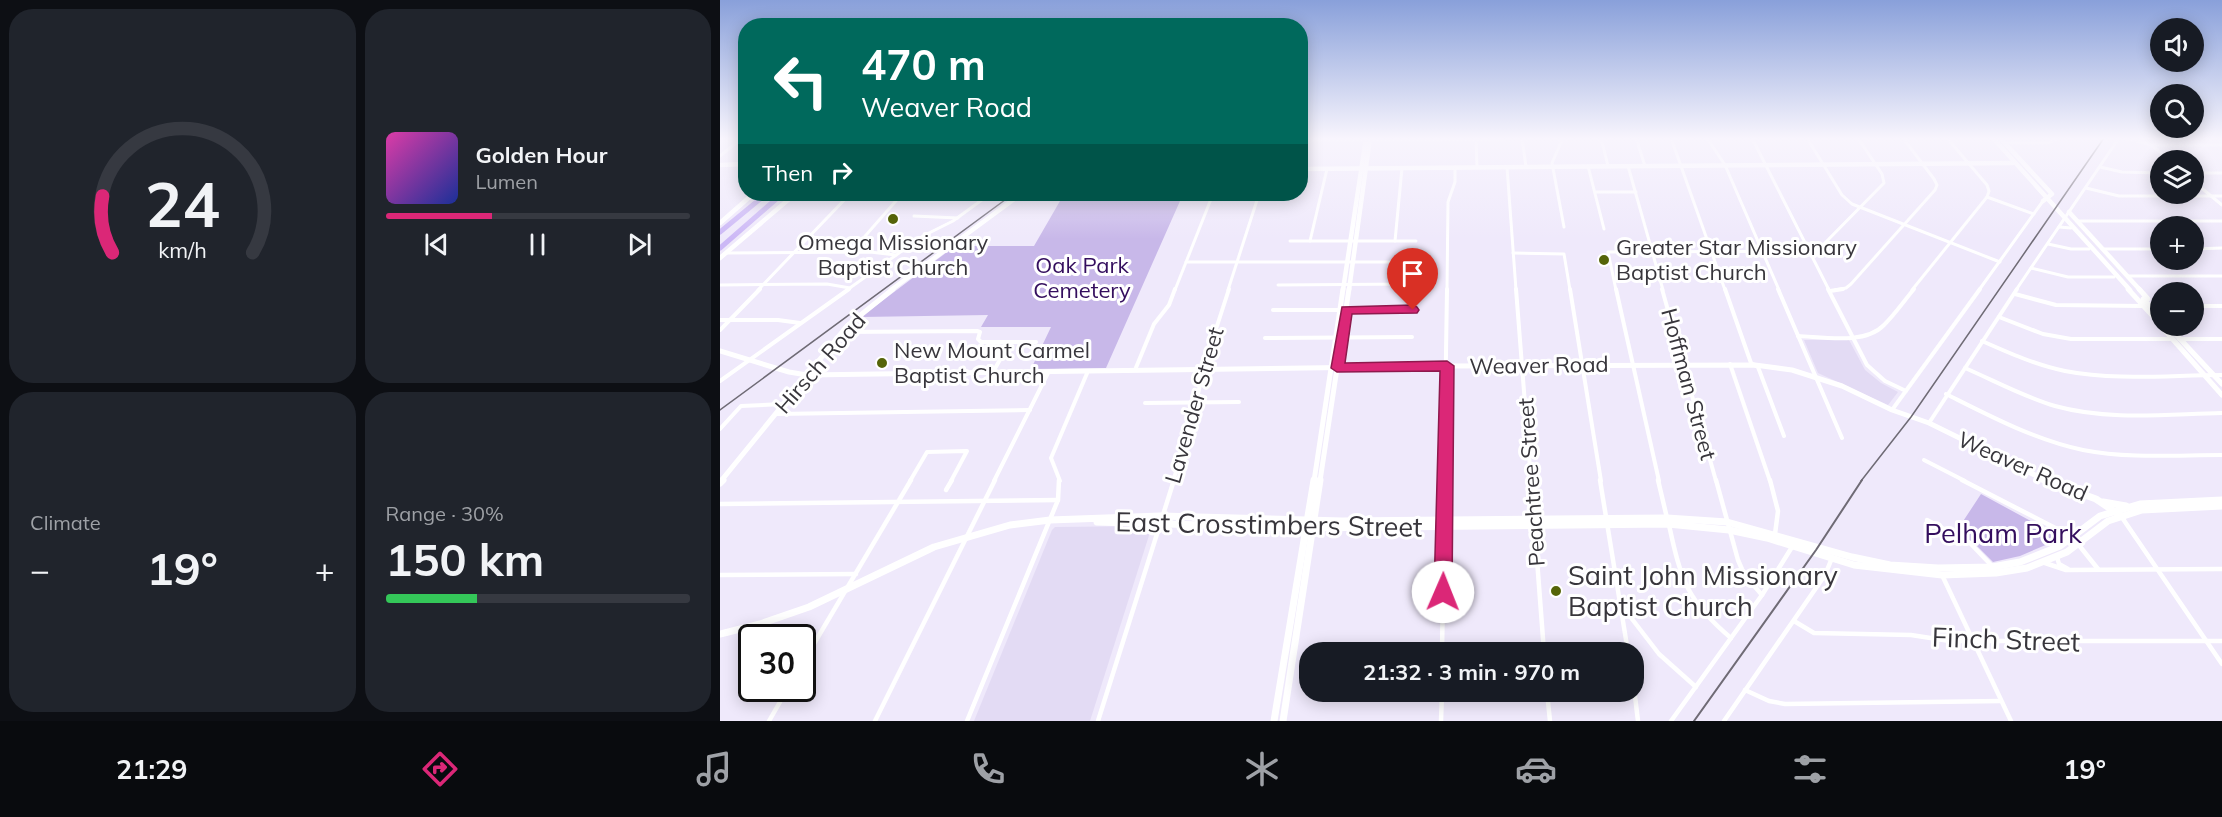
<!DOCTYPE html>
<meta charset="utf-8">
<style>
body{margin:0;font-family:Mulish,sans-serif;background:#20242c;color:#f1f3f6;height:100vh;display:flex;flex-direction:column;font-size:22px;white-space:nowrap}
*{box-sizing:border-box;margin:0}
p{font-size:20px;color:#9ea1a6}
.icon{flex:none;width:33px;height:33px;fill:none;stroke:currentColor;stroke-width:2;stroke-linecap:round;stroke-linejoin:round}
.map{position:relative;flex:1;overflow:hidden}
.sheet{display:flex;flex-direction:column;gap:9px;padding:9px;background:#0d0f14;width:720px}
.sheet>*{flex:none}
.guide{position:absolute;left:18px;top:18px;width:570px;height:183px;border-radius:24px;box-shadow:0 3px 15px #0003;background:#00695c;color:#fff;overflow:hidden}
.fabs{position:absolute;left:1430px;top:18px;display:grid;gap:12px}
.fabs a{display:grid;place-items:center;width:54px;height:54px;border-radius:50%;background:#171b24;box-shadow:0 3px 15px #0003;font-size:30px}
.speed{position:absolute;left:18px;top:624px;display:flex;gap:12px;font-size:30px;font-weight:700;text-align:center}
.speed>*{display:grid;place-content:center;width:78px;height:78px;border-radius:50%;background:#171b24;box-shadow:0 3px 15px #0003;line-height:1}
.speed .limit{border:3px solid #111;border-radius:9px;background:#fff;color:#111}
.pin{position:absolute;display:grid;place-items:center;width:51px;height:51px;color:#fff;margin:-62px -26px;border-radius:50% 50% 50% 0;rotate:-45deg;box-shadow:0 0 6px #0007}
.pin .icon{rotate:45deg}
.me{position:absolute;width:66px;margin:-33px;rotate:1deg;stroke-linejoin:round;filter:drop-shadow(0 0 4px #0008)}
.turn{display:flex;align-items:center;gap:21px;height:126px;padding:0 24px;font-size:27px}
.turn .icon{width:78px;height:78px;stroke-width:2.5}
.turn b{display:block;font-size:42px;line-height:51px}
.then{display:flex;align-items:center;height:57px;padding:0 24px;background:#0003;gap:12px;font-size:22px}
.big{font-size:45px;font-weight:700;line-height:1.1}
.sheet .tile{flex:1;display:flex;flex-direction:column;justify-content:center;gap:9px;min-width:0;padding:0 21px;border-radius:24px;background:#20242c}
.sheet .dial{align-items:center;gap:0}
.dial svg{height:156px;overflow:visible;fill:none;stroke:#363941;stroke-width:7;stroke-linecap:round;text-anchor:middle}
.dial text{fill:#f1f3f6;stroke:none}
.song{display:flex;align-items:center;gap:18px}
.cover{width:72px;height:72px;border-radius:9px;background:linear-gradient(135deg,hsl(320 70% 55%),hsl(230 70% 35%))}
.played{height:6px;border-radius:3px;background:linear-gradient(90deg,#db2777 35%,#363941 35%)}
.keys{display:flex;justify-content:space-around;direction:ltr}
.heat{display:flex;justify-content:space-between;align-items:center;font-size:33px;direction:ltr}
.charge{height:9px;border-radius:4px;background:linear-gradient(90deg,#34c759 30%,#363941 0)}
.sheet .tiles{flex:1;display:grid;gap:9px;grid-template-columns:repeat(2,1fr)}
.trip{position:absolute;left:579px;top:642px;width:345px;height:60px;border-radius:24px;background:#171b24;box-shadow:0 3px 15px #0003;font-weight:700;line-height:60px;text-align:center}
.menu{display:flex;height:96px;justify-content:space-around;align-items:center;background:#090b0e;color:#9ea1a6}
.menu .icon{width:42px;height:42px}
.menu .active{color:#db2777}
.menu b{font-size:27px;color:#f1f3f6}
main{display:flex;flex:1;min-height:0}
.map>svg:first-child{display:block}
.built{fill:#e3dbf4}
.green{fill:#c8b8e9}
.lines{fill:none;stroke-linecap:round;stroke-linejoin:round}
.street-far2{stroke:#fff;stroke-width:3}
.street-far1{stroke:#fff;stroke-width:4}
.street{stroke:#fff;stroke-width:4.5}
.secondary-far2{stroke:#fff;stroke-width:4.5}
.secondary-far1{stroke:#fff;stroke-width:5}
.secondary{stroke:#fff;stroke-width:7}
.highway{stroke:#ccb8f6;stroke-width:5}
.rail-far1{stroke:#6f6b75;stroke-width:1.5}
.rail{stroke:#6f6b75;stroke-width:2}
.route{fill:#db2777;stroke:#8e194d;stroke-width:1.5}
.poi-dot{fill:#556409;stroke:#fff;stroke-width:2}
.labels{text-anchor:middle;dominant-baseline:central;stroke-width:6;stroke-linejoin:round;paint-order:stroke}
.poi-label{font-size:22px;fill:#38363c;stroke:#fff;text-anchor:start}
.park-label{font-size:22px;fill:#340e5e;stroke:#fff}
.street-label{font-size:22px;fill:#38363c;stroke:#fff}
.near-street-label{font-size:27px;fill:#38363c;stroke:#fff}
.near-park-label{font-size:27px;fill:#340e5e;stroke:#fff}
.near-poi-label{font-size:27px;fill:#38363c;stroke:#fff;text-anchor:start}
</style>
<main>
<section class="sheet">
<div class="tiles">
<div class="tile dial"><svg viewBox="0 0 100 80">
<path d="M14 69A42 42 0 1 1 86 69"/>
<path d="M14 69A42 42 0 0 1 9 40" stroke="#db2777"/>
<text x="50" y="56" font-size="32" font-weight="700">24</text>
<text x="50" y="72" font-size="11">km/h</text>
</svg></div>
<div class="tile">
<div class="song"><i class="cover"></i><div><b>Golden Hour</b><p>Lumen</p></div></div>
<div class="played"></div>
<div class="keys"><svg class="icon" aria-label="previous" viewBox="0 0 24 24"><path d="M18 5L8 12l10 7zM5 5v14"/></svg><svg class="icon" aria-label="pause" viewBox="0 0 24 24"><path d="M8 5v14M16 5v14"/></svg><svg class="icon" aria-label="next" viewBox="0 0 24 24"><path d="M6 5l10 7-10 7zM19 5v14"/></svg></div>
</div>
<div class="tile"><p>Climate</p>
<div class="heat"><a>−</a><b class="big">19°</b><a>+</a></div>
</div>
<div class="tile"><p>Range · 30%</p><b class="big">150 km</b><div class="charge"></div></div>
</div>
</section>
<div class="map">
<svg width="1502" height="721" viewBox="0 0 1502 721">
<rect width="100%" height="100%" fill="#efe9fb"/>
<g class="built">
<path d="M1084,340H1129L1145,370L1161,383L1178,392L1168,405L1098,373Z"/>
<path d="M432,526L370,721H254L332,530L335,527Z"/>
</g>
<g class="green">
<path d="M340,201H460L386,368L311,369L331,327H261L268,315L141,317L235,246H314Z"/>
<path d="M1261,494L1342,538L1300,556L1273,562L1254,543L1236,532Z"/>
</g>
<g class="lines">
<g class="street-far2">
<path d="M756,138L757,167"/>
<path d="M802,138L806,167"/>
<path d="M843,138L832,163L844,227"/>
<path d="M881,138L888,166"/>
<path d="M916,138L925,166"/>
<path d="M951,138L1005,290"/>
<path d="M987,138L1005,165L1059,290"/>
<path d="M1032,138L1109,290"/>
<path d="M1087,138L1122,195L1132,204L1280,262"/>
<path d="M1403,138L1433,145H1502"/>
<path d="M580,141L784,139"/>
<path d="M1286,143H1327L1339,138"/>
<path d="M1433,146L1443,155"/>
<path d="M0,156L22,138"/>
<path d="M868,166L884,229"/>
<path d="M908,166L943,290"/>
<path d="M787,167L796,290"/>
<path d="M1380,167L1402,172L1440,173"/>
<path d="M1473,173H1502"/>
<path d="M1473,181L1502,205"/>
<path d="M1366,188L1399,196H1502"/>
<path d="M876,192H916"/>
<path d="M228,194H239"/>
<path d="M250,194L268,195"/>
<path d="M1267,197L1314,214"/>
<path d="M194,216L238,218"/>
<path d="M1357,221H1502"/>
<path d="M1339,227L1351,228"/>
<path d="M570,241H696"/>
<path d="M590,241L607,169"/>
<path d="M675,241L682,168"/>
<path d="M1328,244L1351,249H1369"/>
<path d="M1382,249H1440"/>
<path d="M1473,249L1502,248"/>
<path d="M132,251L182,194"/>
<path d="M7,253L150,252L176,255"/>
<path d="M793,253L844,254L850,290"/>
<path d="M466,262H696"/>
<path d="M1311,268L1348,277H1394"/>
<path d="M1408,276H1502"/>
<path d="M0,285L107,284L130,288"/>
<path d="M558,285L689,284"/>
<path d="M38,290L130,194"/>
<path d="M127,290L203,236L233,221L270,194"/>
<path d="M455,290L493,194"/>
<path d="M508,290L539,194"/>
<path d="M727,290L728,202L735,182V167"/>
<path d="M896,290L888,252L1089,251L1100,248L1164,183L1162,174L1138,138"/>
<path d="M1115,290L1126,288L1131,284L1215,190L1217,185L1214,179L1183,138"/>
<path d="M1192,290L1267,197L1269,191L1267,185L1227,138"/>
<path d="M1259,290L1323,201"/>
<path d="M1296,290L1399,138"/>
</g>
<g class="street-far1">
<path d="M796,289L811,481"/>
<path d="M850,289L881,481"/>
<path d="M896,289L939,481"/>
<path d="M942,289L996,481"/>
<path d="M1005,289L1031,363L1038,367L1064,436"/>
<path d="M1058,289L1122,438"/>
<path d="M1108,289L1147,365L1165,381L1186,391"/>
<path d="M1110,291L1123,289"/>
<path d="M1295,294L1336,305L1422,306"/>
<path d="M1434,306H1440"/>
<path d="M1473,306H1502"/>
<path d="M553,310H693"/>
<path d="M1279,317L1323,334L1351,339H1452"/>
<path d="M0,320H58L80,323"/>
<path d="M0,330L40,289"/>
<path d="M122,332L257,331L260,332L258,339L261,342H316"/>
<path d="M1078,336C1103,337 1145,345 1164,325C1175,314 1184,301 1194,289"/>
<path d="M545,338L692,337"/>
<path d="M1459,339H1502"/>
<path d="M1262,341C1289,353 1316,365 1345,371C1396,381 1450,375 1502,375"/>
<path d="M1010,364L1050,481"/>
<path d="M1245,368C1275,381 1304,397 1335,406C1389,421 1447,414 1502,413"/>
<path d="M415,370L434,324L449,305L455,289"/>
<path d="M273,372L290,342"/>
<path d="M0,381L129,289"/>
<path d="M1226,394C1270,416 1315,440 1363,450C1409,459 1456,455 1502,455"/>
<path d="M425,403L519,402"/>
<path d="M1172,410L1260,289"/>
<path d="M56,414L310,410"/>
<path d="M1209,423L1297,289"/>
<path d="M0,429L21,406L63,404"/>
<path d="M1204,460L1245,481"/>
<path d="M190,481L207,452L247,451L231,481"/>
<path d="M274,481L329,371"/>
<path d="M340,481L331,458L368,371"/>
<path d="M453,481L472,422L484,366L509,289"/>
<path d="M724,481L727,289"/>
</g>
<g class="street">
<path d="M811,480L824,652"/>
<path d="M880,480L908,652"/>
<path d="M938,480L947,518"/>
<path d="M996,480L1018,560L1024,574L1042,595"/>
<path d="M1050,480L1058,511L1055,534"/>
<path d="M1242,480L1343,532L1358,544L1378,569"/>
<path d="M226,490L232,480"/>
<path d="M0,504L338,500"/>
<path d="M1401,516L1502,664"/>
<path d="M724,519V480"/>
<path d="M1207,520L1250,543L1272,566"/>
<path d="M949,525C961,580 967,601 1011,638"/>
<path d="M1337,557L1339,564L1348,569"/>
<path d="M1325,563L1346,570L1502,569"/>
<path d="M0,575L136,574"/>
<path d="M1222,575L1291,721"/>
<path d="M902,606L939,654L976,687"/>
<path d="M1074,621L1094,633L1191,635L1230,641H1502"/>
<path d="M722,652L724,527"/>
<path d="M82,664L191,480"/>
<path d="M914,688L918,721"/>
<path d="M1025,690L1049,701L1065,704L1281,701"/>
<path d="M827,692L830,721"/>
<path d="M49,721L68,688"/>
<path d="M155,721L275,480"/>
<path d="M247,721L338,500L339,480"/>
<path d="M378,721L454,480"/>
<path d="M721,721L722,692"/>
<path d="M951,721L1042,595L1072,547"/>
<path d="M1004,721L1105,575L1112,558"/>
</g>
<g class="secondary-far2">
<path d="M1273,138L1410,290"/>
<path d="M1280,138L1332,194L1323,201"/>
<path d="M0,165L26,164"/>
<path d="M580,169L1293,163"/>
<path d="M1349,212L1420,290"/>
<path d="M0,223L33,194"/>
<path d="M0,258L75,194"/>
<path d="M171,290L301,194"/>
<path d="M623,290L646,138"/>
<path d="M629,290L650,138"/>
</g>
<g class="secondary-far1">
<path d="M1408,289L1440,324"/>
<path d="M1419,289L1428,299"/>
<path d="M1423,299L1440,316"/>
<path d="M1441,326L1502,395"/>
<path d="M1448,326L1502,384"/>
<path d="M0,351L69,372L87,375L727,366L1035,365L1072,370L1122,386L1172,410L1209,423L1327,481"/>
<path d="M1,481L127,326L173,289"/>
<path d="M594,481L623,289"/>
<path d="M600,481L629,289"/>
</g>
<g class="secondary">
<path d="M1324,480L1376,499L1401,516"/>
<path d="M0,483L3,480"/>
<path d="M1383,502L1406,506"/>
<path d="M377,522L583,528L948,524L1009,530L1047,538L1134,565L1222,575L1276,573L1307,568L1347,552L1388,521L1422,510L1502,506"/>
<path d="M0,634L40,624L89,607L214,547L290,525L330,520L441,516L622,521L947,518L1007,522L1132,557L1170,565L1218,568L1272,567L1300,562L1340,546L1380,516L1420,504L1502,500"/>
<path d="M554,721L594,480"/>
<path d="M563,721L600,480"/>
</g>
<g class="highway">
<path d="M0,232L46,194"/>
<path d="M0,248L62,194"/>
</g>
<g class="rail-far1">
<path d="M0,410L293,194"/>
<path d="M1141,481L1191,417L1384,138"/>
</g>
<path class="rail" d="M974,721L1096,550L1142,480"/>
</g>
<linearGradient id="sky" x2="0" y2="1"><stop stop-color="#89a0da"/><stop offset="0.58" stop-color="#f8f5fd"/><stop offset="1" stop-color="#f8f5fd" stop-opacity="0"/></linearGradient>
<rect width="1502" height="239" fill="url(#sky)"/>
<path class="route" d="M693,305L697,307L699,310L697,313L632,314L625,363L727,361L734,366L732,592L729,597L723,599L717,597L714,592L720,371L617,372L611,368L622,307Z"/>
<g class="poi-dot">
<circle cx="173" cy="219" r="6"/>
<circle cx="884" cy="260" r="6"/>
<circle cx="162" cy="363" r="6"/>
<circle cx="836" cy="591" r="6"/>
</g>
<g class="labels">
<g class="poi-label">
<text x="173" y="242" text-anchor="middle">Omega Missionary<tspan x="173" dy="25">Baptist Church</tspan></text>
<text x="896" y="247">Greater Star Missionary<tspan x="896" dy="25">Baptist Church</tspan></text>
<text x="174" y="350">New Mount Carmel<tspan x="174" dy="25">Baptist Church</tspan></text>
</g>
<g class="park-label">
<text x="362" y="265">Oak Park<tspan x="362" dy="25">Cemetery</tspan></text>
</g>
<g class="street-label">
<text transform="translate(100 363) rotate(-49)">Hirsch Road</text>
<text transform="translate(819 365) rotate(-1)">Weaver Road</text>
<text transform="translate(969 384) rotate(75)">Hoffman Street</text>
<text transform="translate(474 405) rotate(-74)">Lavender Street</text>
<text transform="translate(1303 466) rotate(24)">Weaver Road</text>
<text transform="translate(811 482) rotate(-94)">Peachtree Street</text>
</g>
<g class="near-street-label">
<text transform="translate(549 524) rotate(1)">East Crosstimbers Street</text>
<text transform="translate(1286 639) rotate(2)">Finch Street</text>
</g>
<g class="near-park-label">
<text x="1283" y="533">Pelham Park</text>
</g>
<g class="near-poi-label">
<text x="848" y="575">Saint John Missionary<tspan x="848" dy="31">Baptist Church</tspan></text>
</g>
</g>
</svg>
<div class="fabs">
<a><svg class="icon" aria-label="sound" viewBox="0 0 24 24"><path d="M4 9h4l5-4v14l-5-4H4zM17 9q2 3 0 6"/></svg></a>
<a><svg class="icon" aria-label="search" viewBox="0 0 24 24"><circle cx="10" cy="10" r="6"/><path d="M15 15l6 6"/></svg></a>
<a><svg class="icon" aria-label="layers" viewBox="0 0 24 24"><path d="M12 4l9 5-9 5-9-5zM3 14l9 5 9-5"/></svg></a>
<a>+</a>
<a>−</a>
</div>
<div class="speed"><div class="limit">30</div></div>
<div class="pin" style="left:693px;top:310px;background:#d93025"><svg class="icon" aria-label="arrive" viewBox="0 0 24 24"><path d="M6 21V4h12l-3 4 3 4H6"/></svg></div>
<svg class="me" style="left:723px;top:592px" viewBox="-20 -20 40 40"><circle r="19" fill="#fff"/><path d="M0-13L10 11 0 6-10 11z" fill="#db2777"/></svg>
<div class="trip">21:32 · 3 min · 970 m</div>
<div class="guide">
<div class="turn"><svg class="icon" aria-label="left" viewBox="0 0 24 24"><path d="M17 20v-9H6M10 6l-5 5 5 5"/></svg><div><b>470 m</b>Weaver Road</div></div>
<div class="then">Then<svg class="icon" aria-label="right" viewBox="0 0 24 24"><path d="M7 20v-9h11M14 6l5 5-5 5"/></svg></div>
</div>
</div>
</main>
<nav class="menu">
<b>21:29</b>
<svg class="icon active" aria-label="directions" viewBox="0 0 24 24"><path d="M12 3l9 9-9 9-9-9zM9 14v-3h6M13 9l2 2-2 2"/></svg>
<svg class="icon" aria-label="music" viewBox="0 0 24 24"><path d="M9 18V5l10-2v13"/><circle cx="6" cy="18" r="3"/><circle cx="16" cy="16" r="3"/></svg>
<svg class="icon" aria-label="phone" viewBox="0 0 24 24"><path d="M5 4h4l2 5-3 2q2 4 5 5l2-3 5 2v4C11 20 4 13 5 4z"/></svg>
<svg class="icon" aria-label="climate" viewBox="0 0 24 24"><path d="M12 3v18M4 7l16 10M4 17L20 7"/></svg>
<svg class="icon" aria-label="car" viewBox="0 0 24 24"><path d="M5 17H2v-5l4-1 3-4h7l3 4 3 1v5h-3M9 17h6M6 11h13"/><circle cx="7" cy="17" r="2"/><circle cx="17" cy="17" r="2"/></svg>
<svg class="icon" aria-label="filters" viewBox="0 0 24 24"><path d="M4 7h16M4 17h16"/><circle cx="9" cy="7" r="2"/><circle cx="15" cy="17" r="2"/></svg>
<b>19°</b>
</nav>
